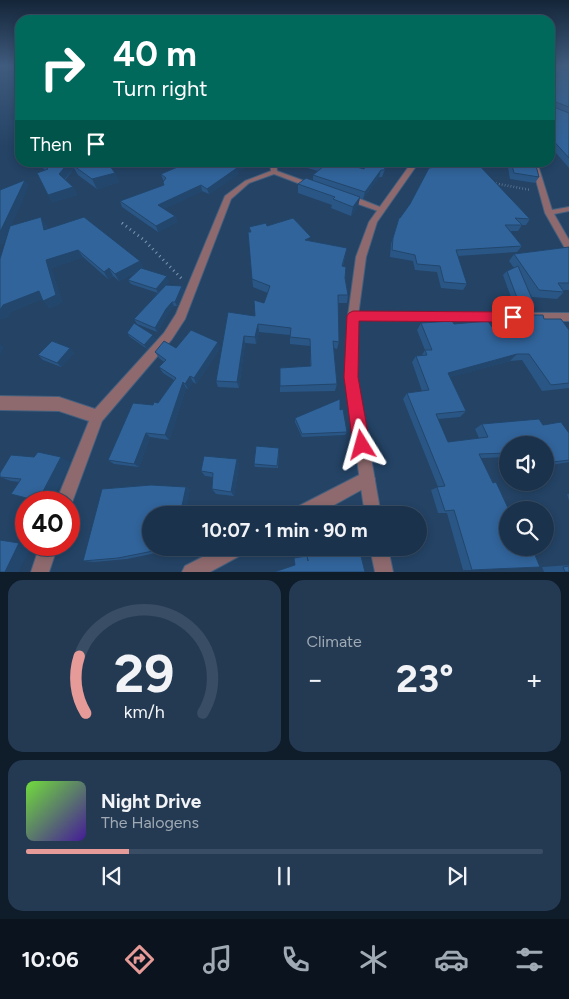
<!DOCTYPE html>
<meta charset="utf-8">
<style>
body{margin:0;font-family:Figtree,sans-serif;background:#243a53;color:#f1f3f6;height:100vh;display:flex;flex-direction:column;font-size:19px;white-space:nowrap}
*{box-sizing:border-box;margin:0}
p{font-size:16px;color:#a0aab5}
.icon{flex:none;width:28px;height:28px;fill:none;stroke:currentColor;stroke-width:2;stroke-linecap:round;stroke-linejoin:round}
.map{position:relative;height:572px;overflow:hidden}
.drawer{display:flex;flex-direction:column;gap:8px;padding:8px;background:#0f1c2a;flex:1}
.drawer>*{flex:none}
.banner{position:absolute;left:15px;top:15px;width:540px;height:152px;border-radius:15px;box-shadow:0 2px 8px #0003,0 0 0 1px #394d64;background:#00695c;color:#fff;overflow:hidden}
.buttons{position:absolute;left:499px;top:436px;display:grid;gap:10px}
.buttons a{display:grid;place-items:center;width:55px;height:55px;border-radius:50%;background:#1b324c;box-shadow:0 2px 8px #0003,0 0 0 1px #394d64;font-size:25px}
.speed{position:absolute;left:15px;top:491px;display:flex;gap:10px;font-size:25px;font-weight:700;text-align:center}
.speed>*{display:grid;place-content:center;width:65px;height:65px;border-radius:50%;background:#1b324c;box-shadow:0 2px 8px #0003,0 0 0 1px #394d64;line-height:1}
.speed .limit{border:8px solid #d22;background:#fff;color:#111}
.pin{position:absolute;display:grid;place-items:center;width:42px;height:42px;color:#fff;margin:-21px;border-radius:10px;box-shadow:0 2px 8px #0006}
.me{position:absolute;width:55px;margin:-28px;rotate:352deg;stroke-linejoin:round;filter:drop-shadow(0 0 4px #0008)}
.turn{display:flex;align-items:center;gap:18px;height:105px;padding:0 15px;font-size:22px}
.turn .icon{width:65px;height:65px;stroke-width:2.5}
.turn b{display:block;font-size:35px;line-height:42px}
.then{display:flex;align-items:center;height:48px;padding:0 15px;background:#0003;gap:10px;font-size:19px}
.big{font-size:38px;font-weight:700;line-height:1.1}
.drawer .widget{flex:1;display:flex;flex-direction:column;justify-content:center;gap:8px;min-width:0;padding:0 18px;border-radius:15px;background:#243a53}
.drawer .dial{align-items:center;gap:0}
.dial svg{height:130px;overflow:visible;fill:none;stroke:#394d64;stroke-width:7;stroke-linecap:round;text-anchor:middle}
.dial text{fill:#f1f3f6;stroke:none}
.song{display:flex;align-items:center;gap:15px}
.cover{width:60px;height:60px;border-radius:8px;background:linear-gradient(135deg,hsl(100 70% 55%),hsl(260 70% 35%))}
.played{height:5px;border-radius:2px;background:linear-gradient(90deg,#e69b98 20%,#394d64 20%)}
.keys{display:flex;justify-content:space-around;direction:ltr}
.heat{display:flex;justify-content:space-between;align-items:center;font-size:28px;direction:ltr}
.drawer .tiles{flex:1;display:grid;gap:8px;grid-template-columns:1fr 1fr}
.widget:last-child{grid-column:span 2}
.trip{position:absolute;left:142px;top:506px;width:285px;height:50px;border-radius:25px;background:#1b324c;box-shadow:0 2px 8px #0003,0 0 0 1px #394d64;font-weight:700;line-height:50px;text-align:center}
.menu{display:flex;height:80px;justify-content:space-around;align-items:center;background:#0b141e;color:#a0aab5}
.menu .icon{width:35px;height:35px}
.menu .current{color:#e69b98}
.menu b{font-size:22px;color:#f1f3f6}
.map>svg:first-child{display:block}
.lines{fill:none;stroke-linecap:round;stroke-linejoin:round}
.minor-casing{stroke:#425f7e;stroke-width:2}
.tertiary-casing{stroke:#425f7e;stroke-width:2}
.path-far1{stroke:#7d95b0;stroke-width:2.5;stroke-dasharray:0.5 2.5;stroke-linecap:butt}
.path{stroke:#7d95b0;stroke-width:3;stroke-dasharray:1 4;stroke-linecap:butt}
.minor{fill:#8e6a6e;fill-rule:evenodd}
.tertiary{fill:#8e6a6e;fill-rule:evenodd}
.wall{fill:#2a5685}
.shaded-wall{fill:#22466c}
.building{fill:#31649b;stroke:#22466c}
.route{fill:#e11d48;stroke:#92132f}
</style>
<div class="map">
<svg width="569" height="572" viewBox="0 0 569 572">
<rect width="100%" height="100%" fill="#244365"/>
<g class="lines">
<g class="minor-casing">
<g id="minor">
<path d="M555,66H559L563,70L550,71V69H558Z"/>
<path d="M270,162H276L277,171L318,186L311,188L274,174L249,183L231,199L185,319L172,339L102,421L70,508L69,502H56L89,421L59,411L0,410V396L59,397L95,409L164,333L176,314L225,196L245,181L271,171Z"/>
<path d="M531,162H537L552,210L569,207V211L554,214L569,240V251L566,250L545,213Z"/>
<path d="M344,195H350L385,209L384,211H378L344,199Z"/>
<path d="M353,312L569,313V321L353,320L349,319L348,316L349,313Z"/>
<path d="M367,471L372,474L375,479L372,484L316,515H291L293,509Z"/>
<path d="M40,545H58L49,572H31Z"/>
<path d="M220,548H246L243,554L210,572H182L185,566Z"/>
</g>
</g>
<g class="tertiary-casing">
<g id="tertiary">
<path d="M412,162H419L377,222L366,257L358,316L357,377L381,515H365L345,377L348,316L356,257L369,222Z"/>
<path d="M370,548H388L393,572H375Z"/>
</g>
</g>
<g class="path-far1">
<path d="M493,183L531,190"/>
<path d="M122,223L124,224"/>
</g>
<path class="path" d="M122,223L144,240L182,279"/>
<use href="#minor" class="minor"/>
<use href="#tertiary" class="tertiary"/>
</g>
<g class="wall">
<path d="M550,66H554V67H551V68L562,67L561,66H569V168L550,146Z"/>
<path d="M36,162H72L74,166L115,173L119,182L97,189L78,175L74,168L65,180L73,187L77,195L52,202L48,195L45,170Z"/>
<path d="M173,162H260L247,167L237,171L238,174L209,194L202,191L164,209L175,216L177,222L158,232L122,207L120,201L164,185V181L163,180L161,174L177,167Z"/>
<path d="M297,162H338L364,169L369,162H388L382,177H379L363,199L360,198L358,206L351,216L331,208L332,205L298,193V184L313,181V175L318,171L297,165Z"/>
<path d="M507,162H535L539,177L535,183L510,179Z"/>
<path d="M29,185L11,225L46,224L47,229L140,261L143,268L142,269L169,281L162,289L182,286L184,291L177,306H174L168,314L157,332L137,324L134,319L158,293L131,284L128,280L140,270L119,281L113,276L108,279L83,257L51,268L62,302L50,308L42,299L10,312L8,317L0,319V259L10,228L3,243L0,244Z"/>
<path d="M410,204L530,219L526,225H522L518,231H510L522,246L517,252L458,256L467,284L463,290L441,288L437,272L415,270L413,261L390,257L391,244L399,218H400Z"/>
<path d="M267,226L311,241L347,248L343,266L348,295L347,303H338L339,342L337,349L334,348L337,384L335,391L280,392V368L310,366V346L290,344V335L259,332L256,344L245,343L239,388L218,387L216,381L255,316L264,303L268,293L253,287L248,232H250L249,227Z"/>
<path d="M569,247V290H563L564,292L557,299L532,297L530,293L535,306L531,311H516L503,275L507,271L514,268L509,261L514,254Z"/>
<path d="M527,315L544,319L569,330V388L542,391L522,360L510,361L450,377L466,411L460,417L438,419L448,442L479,438L475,429L482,424L543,425L569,433V462L545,466V445H508V457L481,458L472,570H463L447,513H438L431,490L438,487L403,399L407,393L422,391L412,362L416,356L422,355L425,350L417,330L421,323L454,324L496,333L522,331L518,324Z"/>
<path d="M127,333L156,339L147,349L130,337Z"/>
<path d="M70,348L74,353L61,367L43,360L38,355Z"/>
<path d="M176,348H220L196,384L193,382L188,389L186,388L169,440L150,437L139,467L114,464L108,460L153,405L158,403L174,380L163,373L159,367L164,362L159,358L155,352Z"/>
<path d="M340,410L347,432L345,435L302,437L295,422V418Z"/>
<path d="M279,448L278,468L255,467L254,464Z"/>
<path d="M237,459L239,465L234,496L216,494L212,489L213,477L205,476L201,471Z"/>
<path d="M70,462L50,502H43L11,494L19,482L11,481L0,477V473Z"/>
<path d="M186,487L190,491L151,515V548H180L127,559L94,562L83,561Z"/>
<path d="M567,494H569V501Z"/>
<path d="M569,565V572H544L542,567Z"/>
</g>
<g class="shaded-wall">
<path d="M69,162H72L75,167L74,166V168L63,181L59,174Z"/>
<path d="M244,162H260L247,167L237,171L238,174L209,194L207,189L234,167Z"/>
<path d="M381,170L379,177L363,199L365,192Z"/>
<path d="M115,173L119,182L97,189L92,179Z"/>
<path d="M25,180L29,185L3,243L0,244V232Z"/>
<path d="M201,185L202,191L160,211L158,205Z"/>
<path d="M73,187L77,195L52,202L48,195Z"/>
<path d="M360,197L358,206L351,216L353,207Z"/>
<path d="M175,216L177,222L158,232L156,226Z"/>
<path d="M41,217L46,224L49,238L44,230Z"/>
<path d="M78,250L83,257L51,268L62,302L50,308L43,301L46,260Z"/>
<path d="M140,261L143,268L119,281L115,274Z"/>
<path d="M109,268L113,276L108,279L104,272Z"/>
<path d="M167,276L169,281L158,293L156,289Z"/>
<path d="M182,286L184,291L177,306L175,302Z"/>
<path d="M39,291L45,298L10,312L8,317L0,319V310L3,305Z"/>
<path d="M172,302L174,306L168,314L157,332L155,328L166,309Z"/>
<path d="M258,324L259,332L256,344L255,337Z"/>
<path d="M153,335L156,339L147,349L144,345Z"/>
<path d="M244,336L245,343L239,388L237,382Z"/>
<path d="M218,342L220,348L196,384L194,378Z"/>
<path d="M0,344L4,347L0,356Z"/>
<path d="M70,348L74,353L61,367L57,363Z"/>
<path d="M517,354L510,361L443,379L448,373Z"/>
<path d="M190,376L193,382L188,389L185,384Z"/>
<path d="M183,382L186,388L169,440L165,435Z"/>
<path d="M146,433L150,437L139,467L134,464Z"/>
<path d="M61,457L70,462L50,502H44L38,501Z"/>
<path d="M237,459L239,465L234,496L231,492Z"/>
<path d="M186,487L190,491L186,515H180Z"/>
<path d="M19,543L26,544V545H32L19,572H5Z"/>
</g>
<g class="building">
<path d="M550,66H551V68L567,67L566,66H569V107L553,101L551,106L569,113V158L550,137Z"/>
<path d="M40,162H69L59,174L73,187L48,195L37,173L48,169Z"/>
<path d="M88,162H107L115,173L92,179L74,166Z"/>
<path d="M177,162H244L234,167L237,168L207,189L201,185L158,205L175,216L156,226L120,201L164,185L163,182L166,178L161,174L180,166Z"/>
<path d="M313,162H338L364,169L369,162H387L384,170H381L365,192L313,175L324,166Z"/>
<path d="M438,162H476L530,219L515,218L522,225H505L522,246L456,250L467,284L444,282L440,266L417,264L415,255L392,250L393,238L399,218H400L410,204L429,168L436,167Z"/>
<path d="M511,162H535L539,177L514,173Z"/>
<path d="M306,178L360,197L353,207L333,199L335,197L298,184Z"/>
<path d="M25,180L0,232V190Z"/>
<path d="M41,217L44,230L84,217L140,261L115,274L109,268L104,272L78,250L46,260L56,295L43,301L39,291L3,305L0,310V259L10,226Z"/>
<path d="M293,218L311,237L305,240L347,248L342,266L346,267L345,278L348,295H338L339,342L333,341L337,384L280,386V368L311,366L310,339L290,337L291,328L258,324L255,337L244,336L237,382L216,381L228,312L255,316L254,300L264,303L270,286L252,279L248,232H251L249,227L266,223L267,226Z"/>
<path d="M569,247V283H558L564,292L539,290L514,254Z"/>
<path d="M518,266L535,306H520L507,271Z"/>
<path d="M141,268L167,276L156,289L128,280Z"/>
<path d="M166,285L182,286L175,302H172L166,309L155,328L134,319Z"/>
<path d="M527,315H543L544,319H561L569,330V383L551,385L529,354H517L448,373L466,411L436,414L448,442L488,437L482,424L539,419L543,425L561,422L569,433V460L545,463V445H508V453L479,454L493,483L496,482L509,510H508V548H532L540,567L472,570L454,510L445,511L437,487L445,486L407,393L429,390L416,356L427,355L425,350H432L421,323L452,321L454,324L488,321L496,333L532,331L525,317H528Z"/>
<path d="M134,323L153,335L144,345L127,333Z"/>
<path d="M191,330L218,342L194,378L190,376L185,384L183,382L165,435L146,433L134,464L108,460L133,403L153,405L154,402L158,403L176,378L159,367L166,360L155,352L164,341L176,348Z"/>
<path d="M52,341L70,348L57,363L38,355Z"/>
<path d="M340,399V410L343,409L347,432L302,434L295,418Z"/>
<path d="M256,446L279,448L277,466L254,464Z"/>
<path d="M38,452L61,457L38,501L11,494L21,479L0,477V473L11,455L34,457Z"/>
<path d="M204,456L237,459L231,492L212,489L213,473L201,471Z"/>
<path d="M151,485L186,487L180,515H151V548H168L118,558L83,561L102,489Z"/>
<path d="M0,540L19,543L5,572H0Z"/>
<path d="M306,548H359L365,572H274L295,565L294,558L307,556L308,561Z"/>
<path d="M569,566V572H565L563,567Z"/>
</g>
<linearGradient id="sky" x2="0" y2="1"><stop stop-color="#142538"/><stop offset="0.45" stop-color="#3f5b7e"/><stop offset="1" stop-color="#3f5b7e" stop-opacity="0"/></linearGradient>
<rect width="569" height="146" fill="url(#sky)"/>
<path class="route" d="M353,311L513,312L518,313L520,317L518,321L513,322L359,321L358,377L370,445L367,451L362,453L356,451L353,445L344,377L347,316L349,313Z"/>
</svg>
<div class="buttons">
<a><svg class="icon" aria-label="sound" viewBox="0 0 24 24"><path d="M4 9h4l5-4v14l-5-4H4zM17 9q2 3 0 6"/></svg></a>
<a><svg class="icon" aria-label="search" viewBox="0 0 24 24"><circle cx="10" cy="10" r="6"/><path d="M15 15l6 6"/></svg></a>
</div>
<div class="speed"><div class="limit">40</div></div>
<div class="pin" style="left:513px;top:317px;background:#d93025"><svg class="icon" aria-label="arrive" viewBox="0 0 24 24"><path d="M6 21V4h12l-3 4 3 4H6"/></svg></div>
<svg class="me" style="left:362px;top:445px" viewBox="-20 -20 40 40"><path d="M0-17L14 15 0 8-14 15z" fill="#e11d48" stroke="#fff" stroke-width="4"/></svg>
<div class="trip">10:07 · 1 min · 90 m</div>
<div class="banner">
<div class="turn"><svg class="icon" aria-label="right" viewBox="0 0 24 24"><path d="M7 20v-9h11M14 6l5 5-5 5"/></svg><div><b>40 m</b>Turn right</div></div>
<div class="then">Then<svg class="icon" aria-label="arrive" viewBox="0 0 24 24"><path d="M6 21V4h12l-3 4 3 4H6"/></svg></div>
</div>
</div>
<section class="drawer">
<div class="tiles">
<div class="widget dial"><svg viewBox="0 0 100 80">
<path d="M14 69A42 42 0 1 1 86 69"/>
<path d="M14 69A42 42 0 0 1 10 34" stroke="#e69b98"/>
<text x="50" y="56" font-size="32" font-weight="700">29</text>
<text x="50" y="72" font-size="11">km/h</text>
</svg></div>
<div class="widget"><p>Climate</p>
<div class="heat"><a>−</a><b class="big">23°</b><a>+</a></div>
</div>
<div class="widget">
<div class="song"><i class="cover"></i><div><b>Night Drive</b><p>The Halogens</p></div></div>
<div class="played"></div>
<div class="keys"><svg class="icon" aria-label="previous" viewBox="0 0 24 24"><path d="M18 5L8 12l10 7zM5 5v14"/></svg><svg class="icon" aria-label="pause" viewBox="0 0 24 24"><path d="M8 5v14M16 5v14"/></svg><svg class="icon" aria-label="next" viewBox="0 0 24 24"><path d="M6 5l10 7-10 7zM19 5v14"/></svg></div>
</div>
</div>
</section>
<nav class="menu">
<b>10:06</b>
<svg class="icon current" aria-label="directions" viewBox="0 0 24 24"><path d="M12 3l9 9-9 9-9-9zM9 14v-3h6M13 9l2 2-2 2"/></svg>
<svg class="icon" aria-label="music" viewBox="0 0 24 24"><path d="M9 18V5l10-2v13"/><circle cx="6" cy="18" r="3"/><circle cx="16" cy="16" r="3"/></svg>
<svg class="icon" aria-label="phone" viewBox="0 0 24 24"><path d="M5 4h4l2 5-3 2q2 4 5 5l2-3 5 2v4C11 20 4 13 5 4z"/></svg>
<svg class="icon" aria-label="climate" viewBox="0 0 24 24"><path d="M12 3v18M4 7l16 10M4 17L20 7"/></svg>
<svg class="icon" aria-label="car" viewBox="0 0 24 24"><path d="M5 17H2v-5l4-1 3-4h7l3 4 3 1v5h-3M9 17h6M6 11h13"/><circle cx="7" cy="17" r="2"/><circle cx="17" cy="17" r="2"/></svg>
<svg class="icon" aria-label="filters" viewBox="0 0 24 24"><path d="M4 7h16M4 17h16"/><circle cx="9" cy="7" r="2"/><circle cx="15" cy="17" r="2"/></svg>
</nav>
